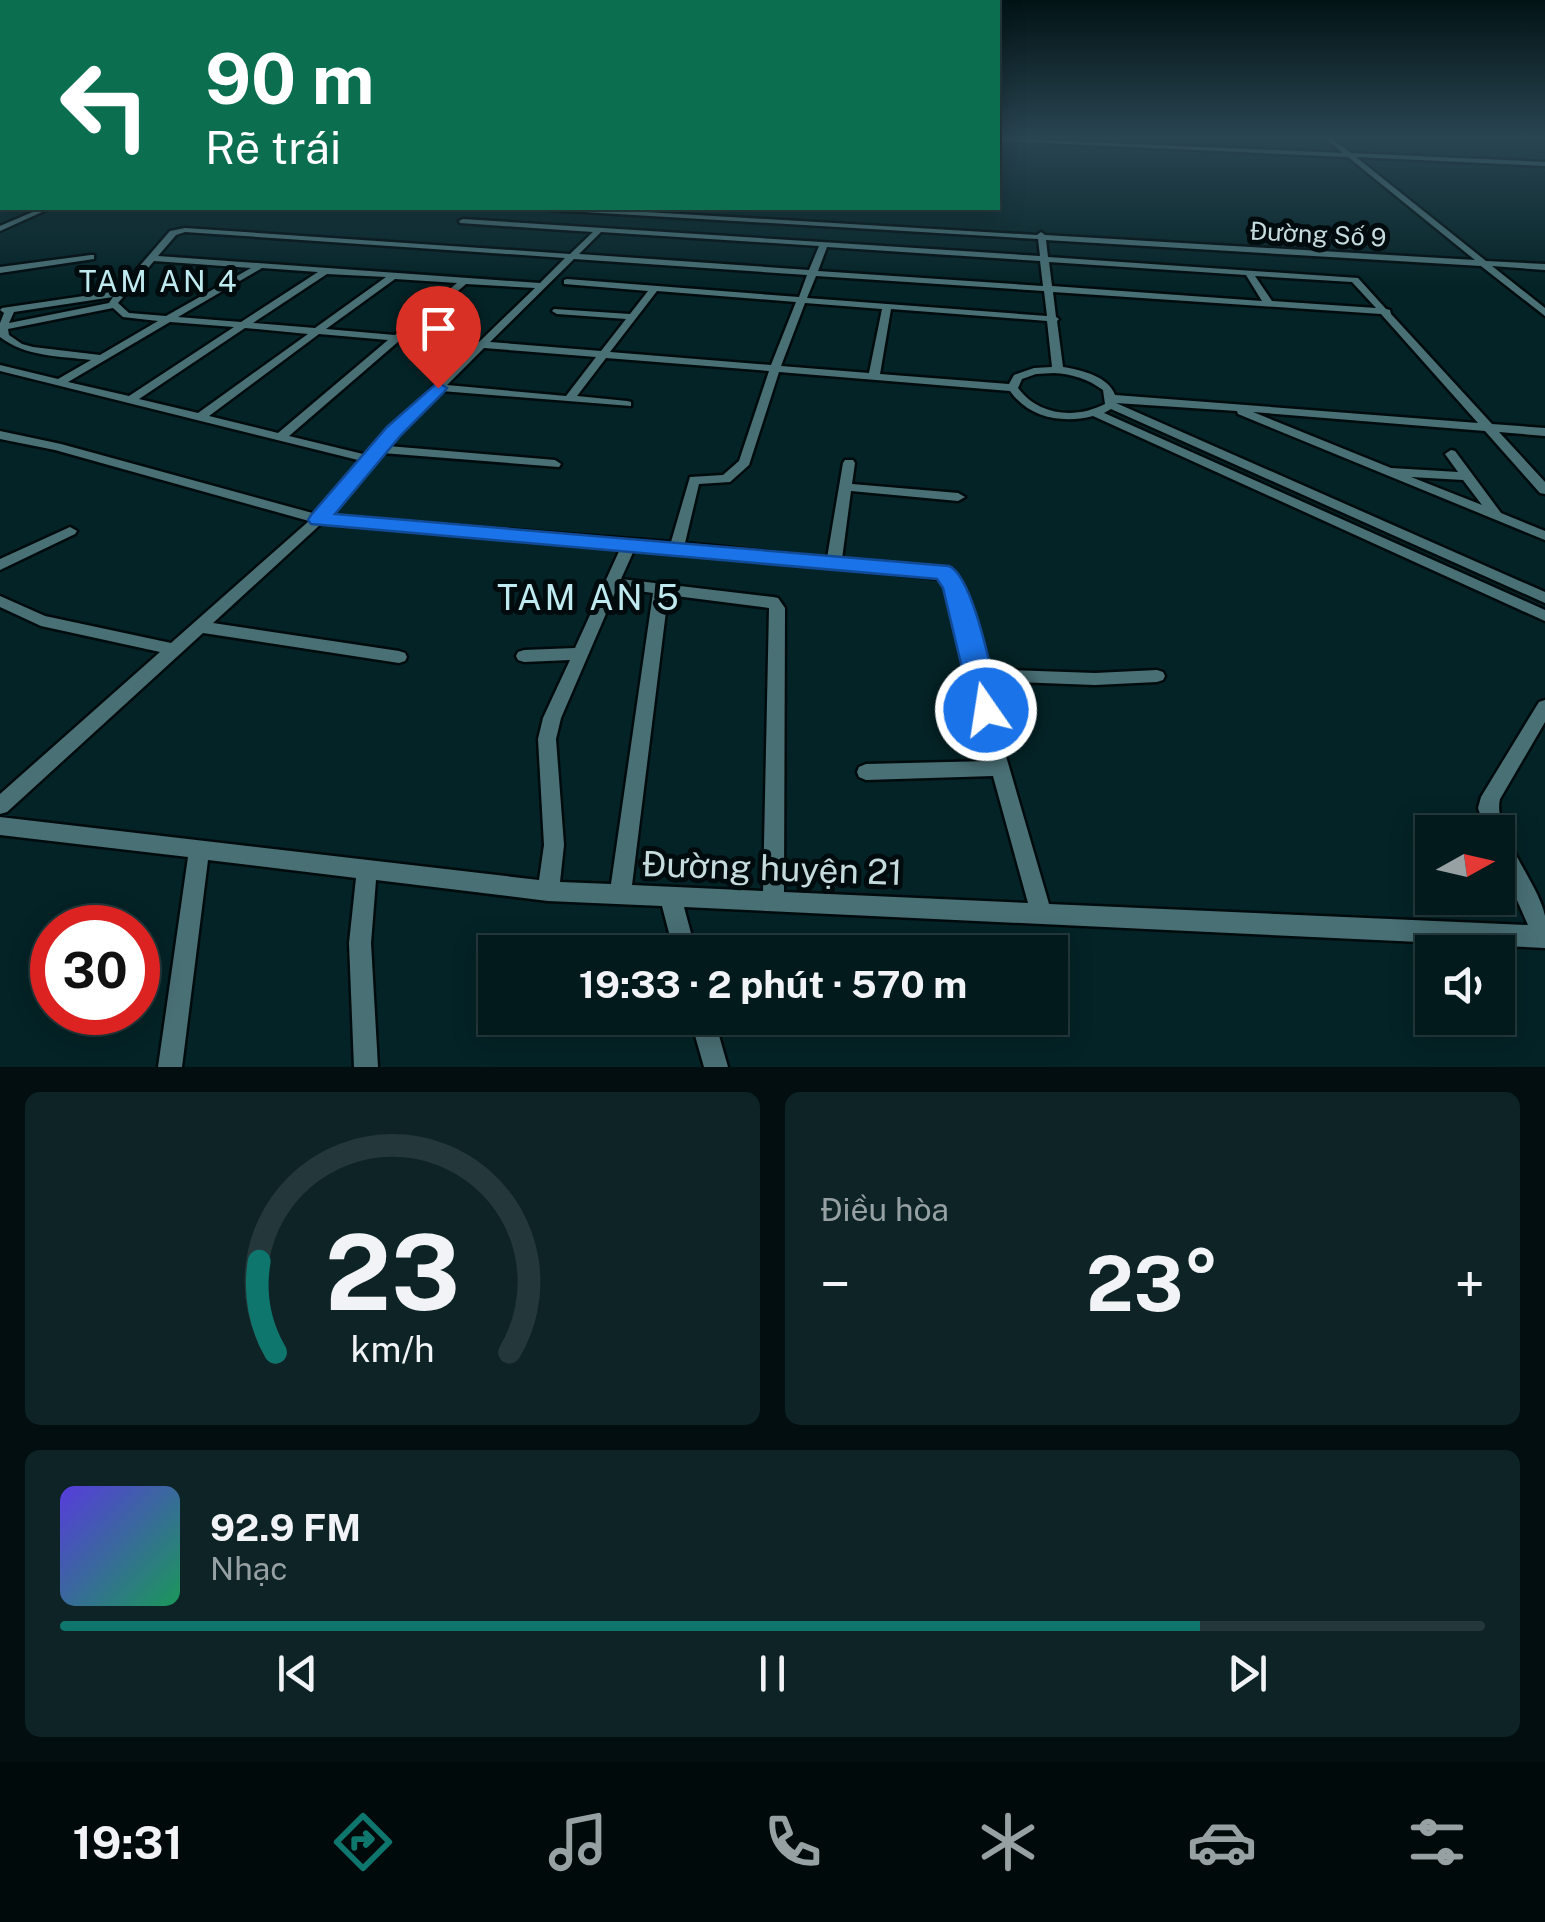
<!DOCTYPE html>
<html lang="vi">
<meta charset="utf-8">
<style>
body{margin:0;font-family:"Public Sans",sans-serif;background:#0d2325;color:#f1f3f6;height:100vh;display:flex;flex-direction:column;font-size:38px;white-space:nowrap}
*{box-sizing:border-box;margin:0}
p{font-size:32px;color:#97a1a3}
.icon{flex:none;width:55px;height:55px;fill:none;stroke:currentColor;stroke-width:2;stroke-linecap:round;stroke-linejoin:round}
.map{position:relative;height:1067px;overflow:hidden}
.drawer{display:flex;flex-direction:column;gap:25px;padding:25px;background:#020e0f;flex:1}
.drawer>*{flex:none}
.banner{position:absolute;left:0px;top:0px;width:1000px;height:210px;box-shadow:0 5px 25px #0003,0 0 0 2px #24383b;background:#0b6e4f;color:#fff;overflow:hidden}
.needle{width:65px;rotate:82deg}
.buttons{position:absolute;left:1415px;top:815px;display:grid;gap:20px}
.buttons a{display:grid;place-items:center;width:100px;height:100px;border-radius:0px;background:#031a1c;box-shadow:0 5px 25px #0003,0 0 0 2px #24383b;font-size:50px}
.speed{position:absolute;left:30px;top:905px;display:flex;gap:20px;font-size:50px;font-weight:700;text-align:center}
.speed>*{display:grid;place-content:center;width:130px;height:130px;border-radius:50%;background:#031a1c;box-shadow:0 5px 25px #0003,0 0 0 2px #24383b;line-height:1}
.speed .limit{border:15px solid #d22;background:#fff;color:#111}
.pin{position:absolute;display:grid;place-items:center;width:85px;height:85px;color:#fff;margin:-102px -42px;border-radius:50% 50% 50% 0;rotate:-45deg;box-shadow:0 0 10px #0007}
.pin .icon{rotate:45deg}
.me{position:absolute;width:110px;margin:-55px;rotate:347deg;stroke-linejoin:round;filter:drop-shadow(0 0 8px #0008)}
.turn{display:flex;align-items:center;gap:35px;height:210px;padding:0 40px;font-size:45px}
.turn .icon{width:130px;height:130px;stroke-width:2.5}
.turn b{display:block;font-size:70px;line-height:85px}
.big{font-size:75px;font-weight:700;line-height:1.1}
.drawer .tile{flex:1;display:flex;flex-direction:column;justify-content:center;gap:15px;min-width:0;padding:0 35px;border-radius:15px;background:#0d2325}
.drawer .dial{align-items:center;gap:0}
.dial svg{height:260px;overflow:visible;fill:none;stroke:#24383b;stroke-width:7;stroke-linecap:round;text-anchor:middle}
.dial text{fill:#f1f3f6;stroke:none}
.song{display:flex;align-items:center;gap:30px}
.cover{width:120px;height:120px;border-radius:15px;background:linear-gradient(135deg,hsl(250 70% 55%),hsl(150 70% 35%))}
.played{height:10px;border-radius:5px;background:linear-gradient(90deg,#0f766e 80%,#24383b 80%)}
.keys{display:flex;justify-content:space-around;direction:ltr}
.heat{display:flex;justify-content:space-between;align-items:center;font-size:55px;direction:ltr}
.drawer .tiles{flex:1;display:grid;gap:25px;grid-template-columns:1fr 1fr}
.tile:last-child{grid-column:span 2}
.trip{position:absolute;left:478px;top:935px;width:590px;height:100px;border-radius:0px;background:#031a1c;box-shadow:0 5px 25px #0003,0 0 0 2px #24383b;font-weight:700;line-height:100px;text-align:center}
.dock{display:flex;height:160px;justify-content:space-around;align-items:center;background:#010a0b;color:#97a1a3}
.dock .icon{width:70px;height:70px}
.dock .current{color:#0f766e}
.dock b{font-size:45px;color:#f1f3f6}
.map>svg:first-child{display:block}
.lines{fill:none;stroke-linecap:round;stroke-linejoin:round}
.river{fill:#345571;fill-rule:evenodd}
.minor-casing{stroke:#000b0d;stroke-width:5}
.minor{fill:#497075;fill-rule:evenodd}
.route{fill:#1a73e8;stroke:#114b97;stroke-width:2.5}
.labels{text-anchor:middle;dominant-baseline:central;stroke-width:10;stroke-linejoin:round;paint-order:stroke}
.far-street-label{font-size:25px;fill:#c6dbdd;stroke:#000b0d}
.far-quarter-label{font-size:30px;letter-spacing:2.5px;fill:#bfeaef;stroke:#000b0d}
.quarter-label{font-size:35px;letter-spacing:2.5px;fill:#bfeaef;stroke:#000b0d}
.near-street-label{font-size:35px;fill:#c6dbdd;stroke:#000b0d}
</style>
<div class="map">
<svg width="1545" height="1067" viewBox="0 0 1545 1067">
<rect width="100%" height="100%" fill="#042326"/>
<g class="lines">
<path class="river" d="M2,151V157L0,158V152Z"/>
<g class="minor-casing">
<g id="minor">
<path d="M998,138L1343,153L1325,138H1331L1351,153L1545,162V166L1356,157L1486,261L1545,264V270L1492,266L1545,308V316L1481,266L1046,240L1048,257L1358,278L1386,309L1390,310L1391,314L1492,424L1545,428V436L1499,432L1545,482V494L1540,493L1485,431L1253,412L1391,468L1458,472L1445,454L1451,450L1455,451L1501,513L1545,531V540L1238,414L1237,411L1116,403L1545,592V603L1111,409L1104,413L1545,610V621L1093,416C1062,424 1029,418 1010,391L779,372L749,465L730,482L699,484L685,543L827,558L843,463L845,460H853L855,463L852,484L958,493L965,497L958,501L851,491L842,559L953,572L977,632L985,669L1095,673L1157,670L1163,672L1165,676L1163,680L1157,682L1095,685L988,681L1003,746L1049,904L1528,925L1498,857V832H1486L1478,808L1481,797L1539,702L1545,700V722L1500,799C1492,830 1539,884 1545,916C1545,926 1545,938 1545,948L684,907L696,952H674L662,906L548,901L376,880L371,943L378,1067H354L349,943L356,878L208,860L182,1067H158L188,857L0,835V817L539,880L544,845L538,739L543,718L570,660L524,662L518,660L516,656L518,652L524,650L575,648L621,547L322,523L213,623L399,651L405,653L407,657L405,661L399,663L203,633L7,812L0,814V794L160,652L41,626L0,607V596L45,616L171,643L309,521L55,450L0,439V431L61,444L316,514L362,461L0,371V365L58,379L91,360C59,356 26,357 0,337V323L4,313L0,310L2,308L118,291L170,231L185,228L570,254L593,232L460,223L459,221L463,219L1040,256L1038,239L550,210L547,208H578L1037,235L1041,232L1045,235L1475,260L1348,157L998,141ZM185,232L565,258L540,283L158,256L176,235ZM601,232L819,246L809,270L579,254ZM827,247L1040,261L1043,286L818,271ZM574,259L807,275L799,297L567,279L564,280V284L648,291L630,314L554,309L552,311L557,314L626,319L601,351L490,342ZM154,261L251,268L166,316L129,313L118,303ZM1049,262L1246,275L1262,301L1052,286ZM262,268L318,272L241,322L178,317ZM327,274L386,277L315,328L253,323ZM816,276L1044,291L1047,316L807,298ZM1255,276L1352,282L1376,308L1272,301ZM395,279L457,283L395,335L326,329ZM466,284L535,288L479,342L406,336ZM657,291L796,302L771,365L610,352ZM1053,292L1381,314L1478,423L1115,395C1108,376 1081,370 1063,367L1057,321L1059,319L1056,317ZM113,297L109,303L9,323L14,312ZM805,303L882,309L869,373L781,366ZM113,308L123,317L158,321L100,355L33,347L22,344L9,335L8,329ZM891,309L1047,321L1052,367L1034,368L1014,375L1009,384L880,374ZM170,322L234,327L129,396L68,382ZM245,328L308,334L198,413L139,399ZM319,334L388,340L278,433L209,416ZM399,341L474,347L390,429L367,455L289,436ZM484,348L596,357L566,396L447,385ZM606,358L769,371L739,461L723,475L690,477L671,542L329,516L382,453L559,467L561,464L555,460L388,446L441,391L631,406V402L627,401L577,396ZM1054,373C1072,374 1088,379 1103,390L1105,404C1076,419 1039,416 1018,388L1022,379L1036,374ZM1411,477L1463,480L1482,505ZM635,548L942,579L961,632L989,761L866,764L859,767L857,772L859,777L866,780L993,776L1028,903L784,892L785,608L778,598L773,597L621,579ZM617,588L653,593L611,884L560,882L564,845L556,739L561,718ZM668,595L769,608L763,891L632,885Z"/>
<path d="M42,208H51L0,231V226Z"/>
<path d="M91,255H94V259L0,273V267Z"/>
<path d="M70,527L77,531L75,534L0,570V559Z"/>
<path d="M690,1018H714L728,1067H704Z"/>
</g>
</g>
<use href="#minor" class="minor"/>
</g>
<linearGradient id="sky" x2="0" y2="1"><stop stop-color="#021315"/><stop offset="0.48" stop-color="#294552"/><stop offset="1" stop-color="#294552" stop-opacity="0"/></linearGradient>
<rect width="1545" height="287" fill="url(#sky)"/>
<path class="route" d="M438,382L447,388L444,392L401,435L335,514L949,566C974,576 993,681 1001,710L997,718L986,721L976,718L972,710L943,588L937,579L311,524L308,520L311,515L387,427Z"/>
<g class="labels">
<g class="far-street-label">
<text transform="translate(1318 234) rotate(3)">Đường Số 9</text>
</g>
<g class="far-quarter-label">
<text x="159" y="281">TAM AN 4</text>
</g>
<g class="quarter-label">
<text x="589" y="597">TAM AN 5</text>
</g>
<g class="near-street-label">
<text transform="translate(772 868) rotate(2)">Đường huyện 21</text>
</g>
</g>
</svg>
<div class="buttons">
<a><svg class="needle" viewBox="-14 -14 28 28"><path d="M0-13l5 13h-10z" fill="#e53935"/><path d="M0 13l5-13h-10z" fill="#97a1a3"/></svg></a>
<a><svg class="icon" aria-label="sound" viewBox="0 0 24 24"><path d="M4 9h4l5-4v14l-5-4H4zM17 9q2 3 0 6"/></svg></a>
</div>
<div class="speed"><div class="limit">30</div></div>
<div class="pin" style="left:438px;top:388px;background:#d93025"><svg class="icon" aria-label="arrive" viewBox="0 0 24 24"><path d="M6 21V4h12l-3 4 3 4H6"/></svg></div>
<svg class="me" style="left:986px;top:710px" viewBox="-20 -20 40 40"><circle r="17" fill="#1a73e8" stroke="#fff" stroke-width="3"/><path d="M0-11L8 9 0 5-8 9z" fill="#fff"/></svg>
<div class="trip">19:33 · 2 phút · 570 m</div>
<div class="banner">
<div class="turn"><svg class="icon" aria-label="left" viewBox="0 0 24 24"><path d="M17 20v-9H6M10 6l-5 5 5 5"/></svg><div><b>90 m</b>Rẽ trái</div></div>
</div>
</div>
<section class="drawer">
<div class="tiles">
<div class="tile dial"><svg viewBox="0 0 100 80">
<path d="M14 69A42 42 0 1 1 86 69"/>
<path d="M14 69A42 42 0 0 1 9 41" stroke="#0f766e"/>
<text x="50" y="56" font-size="32" font-weight="700">23</text>
<text x="50" y="72" font-size="11">km/h</text>
</svg></div>
<div class="tile"><p>Điều hòa</p>
<div class="heat"><a>−</a><b class="big">23°</b><a>+</a></div>
</div>
<div class="tile">
<div class="song"><i class="cover"></i><div><b>92.9 FM</b><p>Nhạc</p></div></div>
<div class="played"></div>
<div class="keys"><svg class="icon" aria-label="previous" viewBox="0 0 24 24"><path d="M18 5L8 12l10 7zM5 5v14"/></svg><svg class="icon" aria-label="pause" viewBox="0 0 24 24"><path d="M8 5v14M16 5v14"/></svg><svg class="icon" aria-label="next" viewBox="0 0 24 24"><path d="M6 5l10 7-10 7zM19 5v14"/></svg></div>
</div>
</div>
</section>
<nav class="dock">
<b>19:31</b>
<svg class="icon current" aria-label="directions" viewBox="0 0 24 24"><path d="M12 3l9 9-9 9-9-9zM9 14v-3h6M13 9l2 2-2 2"/></svg>
<svg class="icon" aria-label="music" viewBox="0 0 24 24"><path d="M9 18V5l10-2v13"/><circle cx="6" cy="18" r="3"/><circle cx="16" cy="16" r="3"/></svg>
<svg class="icon" aria-label="phone" viewBox="0 0 24 24"><path d="M5 4h4l2 5-3 2q2 4 5 5l2-3 5 2v4C11 20 4 13 5 4z"/></svg>
<svg class="icon" aria-label="climate" viewBox="0 0 24 24"><path d="M12 3v18M4 7l16 10M4 17L20 7"/></svg>
<svg class="icon" aria-label="car" viewBox="0 0 24 24"><path d="M5 17H2v-5l4-1 3-4h7l3 4 3 1v5h-3M9 17h6M6 11h13"/><circle cx="7" cy="17" r="2"/><circle cx="17" cy="17" r="2"/></svg>
<svg class="icon" aria-label="filters" viewBox="0 0 24 24"><path d="M4 7h16M4 17h16"/><circle cx="9" cy="7" r="2"/><circle cx="15" cy="17" r="2"/></svg>
</nav>
